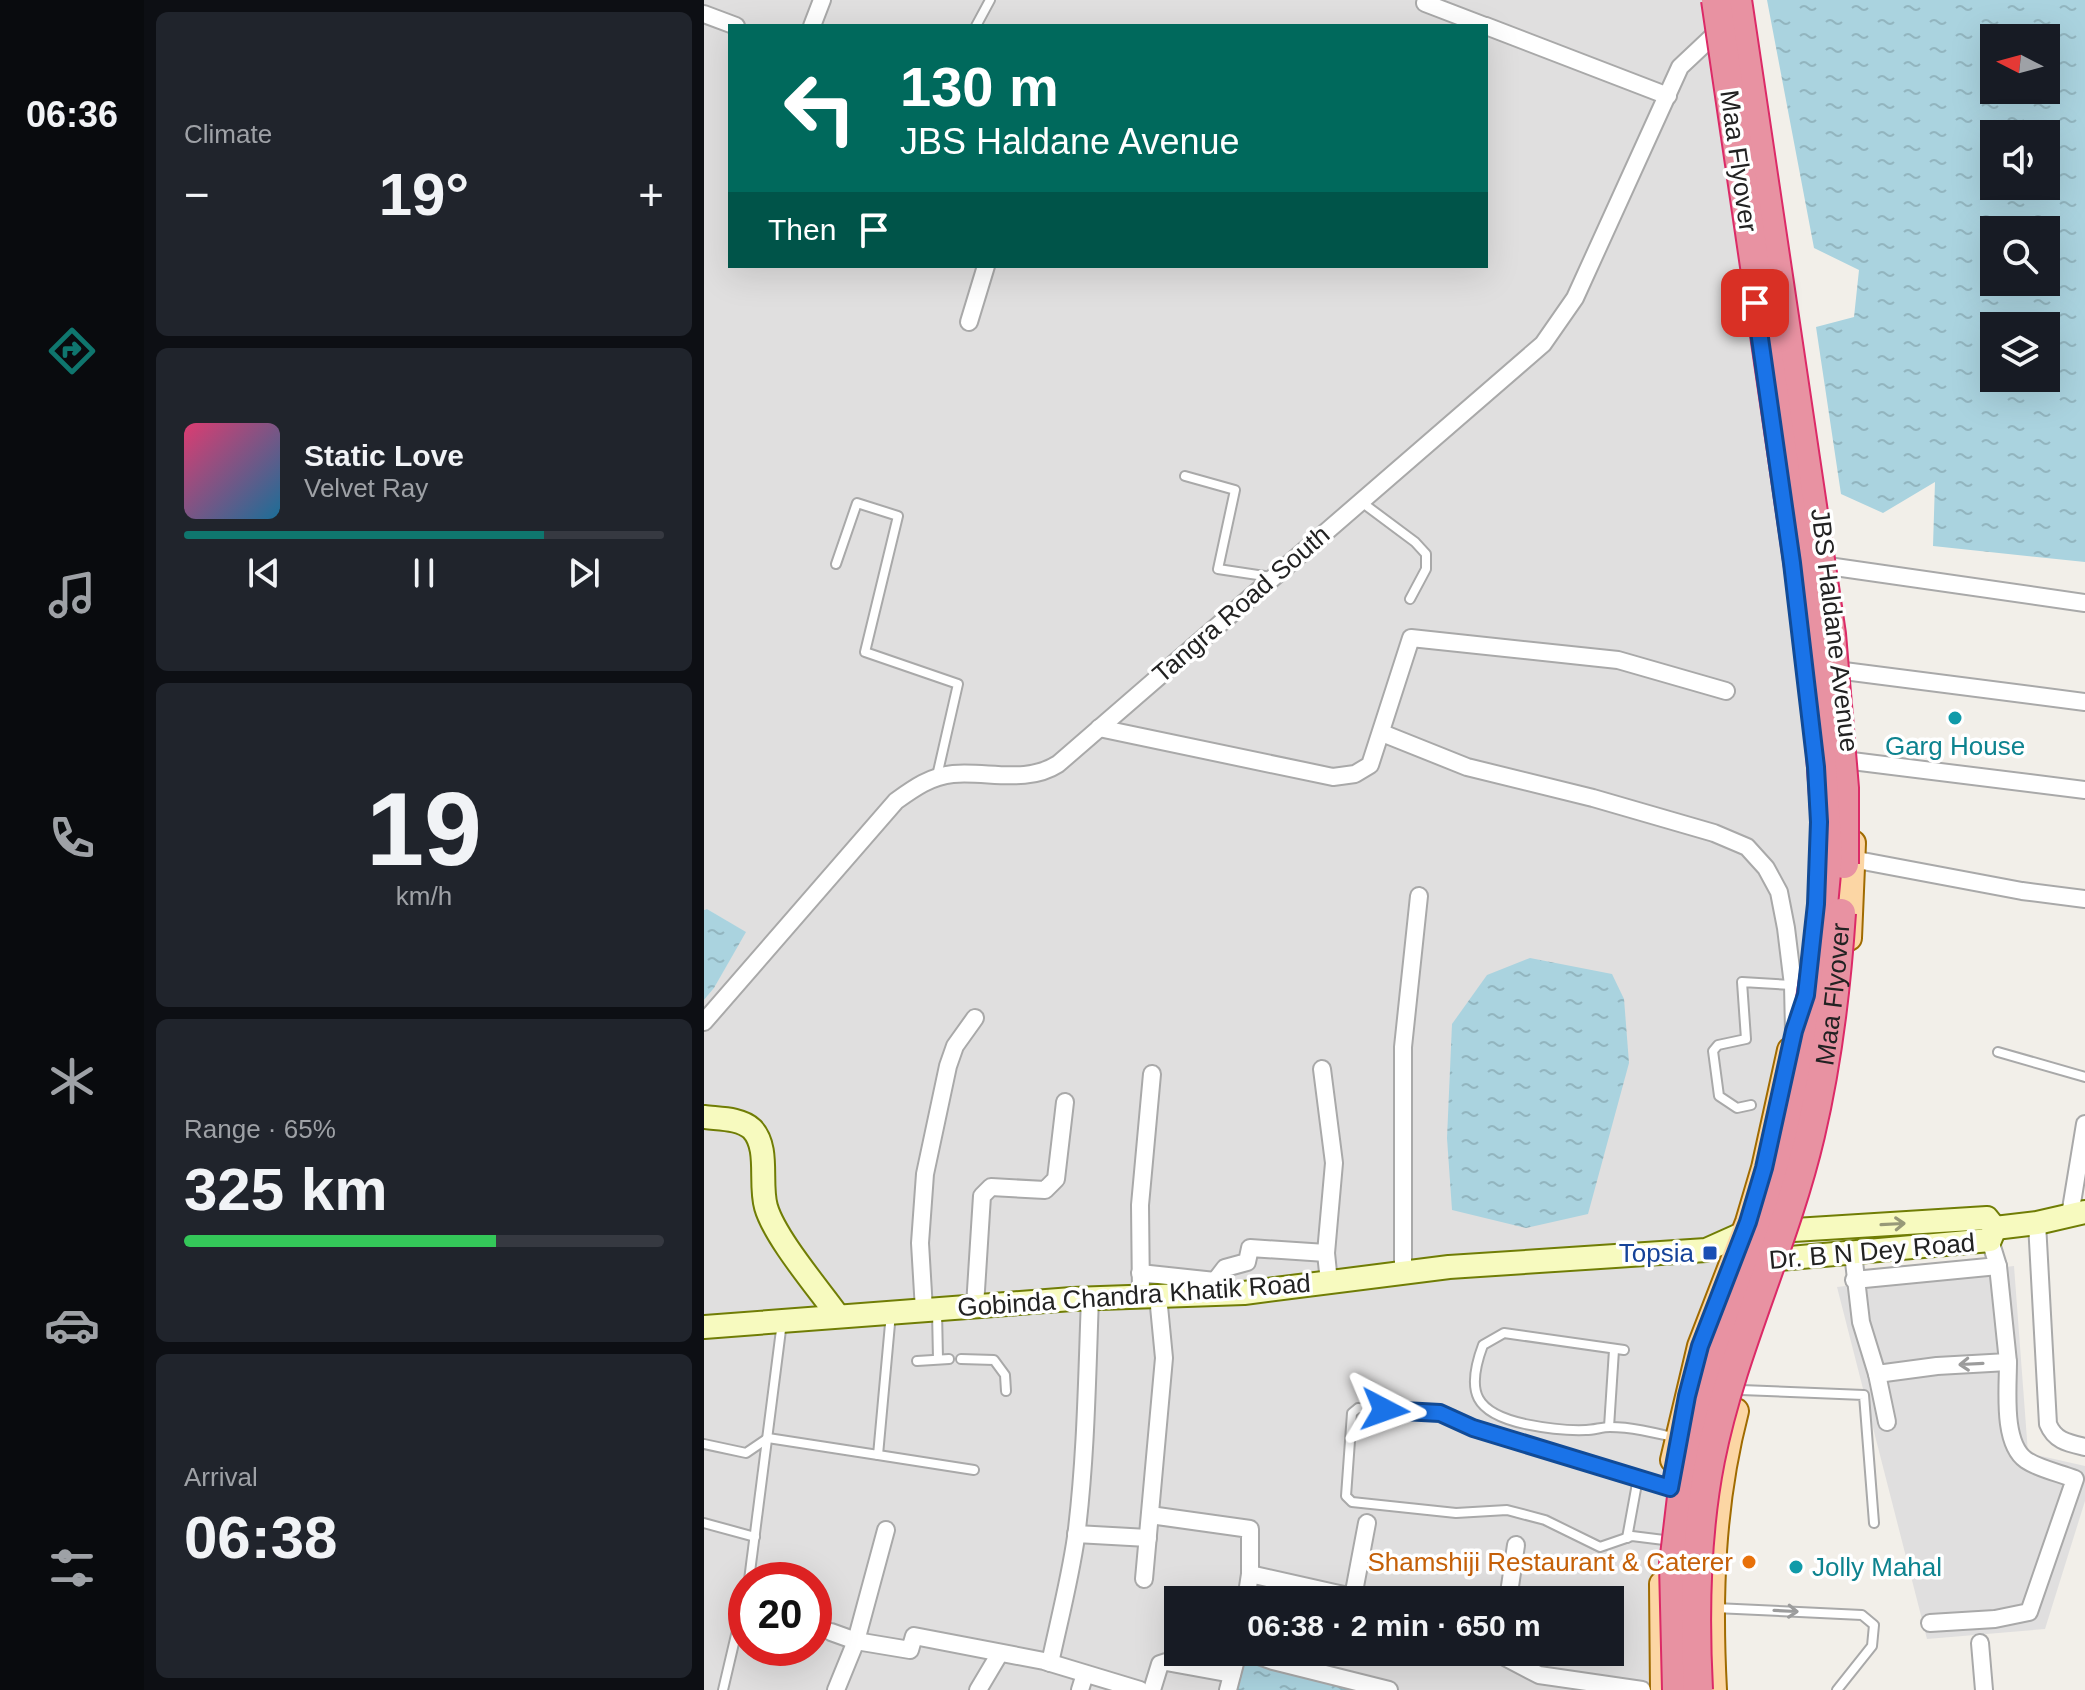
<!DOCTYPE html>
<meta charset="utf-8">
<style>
body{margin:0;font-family:Helvetica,sans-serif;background:#20242c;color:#f1f3f6;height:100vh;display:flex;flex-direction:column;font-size:30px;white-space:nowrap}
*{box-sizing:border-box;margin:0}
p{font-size:26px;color:#9ea1a6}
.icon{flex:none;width:44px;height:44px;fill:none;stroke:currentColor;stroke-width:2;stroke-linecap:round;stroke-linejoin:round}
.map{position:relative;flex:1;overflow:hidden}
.sheet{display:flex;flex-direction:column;gap:12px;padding:12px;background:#0d0f14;width:560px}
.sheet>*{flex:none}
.banner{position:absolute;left:24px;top:24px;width:760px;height:244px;border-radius:0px;box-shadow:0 8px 32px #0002;background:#00695c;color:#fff;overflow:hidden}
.needle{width:52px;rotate:276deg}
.buttons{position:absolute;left:1276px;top:24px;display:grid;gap:16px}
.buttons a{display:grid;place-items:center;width:80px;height:80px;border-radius:0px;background:#171b24;box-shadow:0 8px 32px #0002;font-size:40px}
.speed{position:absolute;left:24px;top:1562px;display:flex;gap:16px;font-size:40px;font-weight:700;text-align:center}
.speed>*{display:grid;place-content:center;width:104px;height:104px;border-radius:50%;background:#171b24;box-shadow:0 8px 32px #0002;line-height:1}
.speed .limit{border:12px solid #d22;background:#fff;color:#111}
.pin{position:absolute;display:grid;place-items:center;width:68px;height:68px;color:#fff;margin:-34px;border-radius:16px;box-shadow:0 4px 12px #0006}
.me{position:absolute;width:88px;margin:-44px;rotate:94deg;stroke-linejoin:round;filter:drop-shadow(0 0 6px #0008)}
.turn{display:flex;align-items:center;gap:28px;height:168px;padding:0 40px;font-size:36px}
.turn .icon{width:104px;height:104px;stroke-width:2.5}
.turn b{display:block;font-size:56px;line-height:68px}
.then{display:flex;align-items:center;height:76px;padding:0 40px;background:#0003;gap:16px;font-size:30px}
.big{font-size:60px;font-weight:800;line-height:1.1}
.sheet .widget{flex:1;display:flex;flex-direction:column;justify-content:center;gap:12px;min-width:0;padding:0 28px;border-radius:12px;background:#20242c}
.sheet .dial{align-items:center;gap:0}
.dial b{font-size:104px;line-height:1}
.song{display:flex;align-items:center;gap:24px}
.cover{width:96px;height:96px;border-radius:12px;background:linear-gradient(135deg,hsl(340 70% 55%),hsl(200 70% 35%))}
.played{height:8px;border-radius:4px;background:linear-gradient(90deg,#0f766e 75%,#363941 75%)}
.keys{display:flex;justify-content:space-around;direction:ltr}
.heat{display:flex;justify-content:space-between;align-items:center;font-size:44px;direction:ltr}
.charge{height:12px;border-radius:6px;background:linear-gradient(90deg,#34c759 65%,#363941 0)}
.trip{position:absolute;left:460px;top:1586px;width:460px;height:80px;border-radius:0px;background:#171b24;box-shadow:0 8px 32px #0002;font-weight:800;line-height:80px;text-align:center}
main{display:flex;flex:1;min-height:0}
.dock{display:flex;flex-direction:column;width:144px;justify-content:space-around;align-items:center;background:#090b0e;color:#9ea1a6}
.dock .icon{width:56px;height:56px}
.dock .active{color:#0f766e}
.dock b{font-size:36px;color:#f1f3f6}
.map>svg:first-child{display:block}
.residential{fill:#e0dfdf;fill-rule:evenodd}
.water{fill:url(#water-ripples);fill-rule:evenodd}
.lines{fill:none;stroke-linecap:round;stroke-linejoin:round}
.lane-casing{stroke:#a9a9a9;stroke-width:12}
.street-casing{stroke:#a9a9a9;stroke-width:20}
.secondary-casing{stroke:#707d05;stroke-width:26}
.primary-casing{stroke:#a06b00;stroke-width:28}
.lane{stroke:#fff;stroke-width:8}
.street{stroke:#fff;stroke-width:16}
.secondary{stroke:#f7fabf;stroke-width:22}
.primary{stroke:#fcd6a4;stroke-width:24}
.highway-bridge-casing{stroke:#dc2a67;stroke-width:32;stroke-linecap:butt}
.highway-bridge{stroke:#e892a2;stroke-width:28}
.oneway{stroke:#979978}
.oneway2{stroke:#9c9c9c}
.route-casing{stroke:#114b97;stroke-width:20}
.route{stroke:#1a73e8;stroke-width:14}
.culture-dot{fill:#0f9aa8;stroke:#fff;stroke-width:3}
.transit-dot{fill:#1a4fb4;stroke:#fff;stroke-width:3}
.food-dot{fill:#e8710a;stroke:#fff;stroke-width:3}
.labels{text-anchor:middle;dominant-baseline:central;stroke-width:7;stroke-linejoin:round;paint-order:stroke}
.street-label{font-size:26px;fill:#222;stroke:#fff}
.culture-label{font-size:26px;fill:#0d838f;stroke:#fff}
.transit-label{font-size:26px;fill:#164399;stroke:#fff;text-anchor:end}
.food-label{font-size:26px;fill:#c56008;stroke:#fff;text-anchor:end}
</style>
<main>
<nav class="dock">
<b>06:36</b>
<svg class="icon active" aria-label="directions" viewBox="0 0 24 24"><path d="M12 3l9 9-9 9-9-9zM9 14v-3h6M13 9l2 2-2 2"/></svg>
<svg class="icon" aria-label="music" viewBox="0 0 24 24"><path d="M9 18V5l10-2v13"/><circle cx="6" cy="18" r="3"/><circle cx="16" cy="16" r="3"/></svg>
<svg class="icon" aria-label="phone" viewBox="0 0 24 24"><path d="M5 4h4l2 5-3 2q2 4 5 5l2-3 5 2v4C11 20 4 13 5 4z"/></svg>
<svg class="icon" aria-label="climate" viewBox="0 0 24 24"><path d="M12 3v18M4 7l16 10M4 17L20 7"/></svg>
<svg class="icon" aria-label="car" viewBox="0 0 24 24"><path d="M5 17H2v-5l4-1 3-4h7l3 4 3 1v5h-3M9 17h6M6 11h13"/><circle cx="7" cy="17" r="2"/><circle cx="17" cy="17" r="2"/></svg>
<svg class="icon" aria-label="filters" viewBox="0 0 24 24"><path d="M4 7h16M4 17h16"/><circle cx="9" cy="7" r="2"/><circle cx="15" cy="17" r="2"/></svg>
</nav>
<section class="sheet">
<div class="widget"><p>Climate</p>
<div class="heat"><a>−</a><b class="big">19°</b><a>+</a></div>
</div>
<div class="widget">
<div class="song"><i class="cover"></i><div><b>Static Love</b><p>Velvet Ray</p></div></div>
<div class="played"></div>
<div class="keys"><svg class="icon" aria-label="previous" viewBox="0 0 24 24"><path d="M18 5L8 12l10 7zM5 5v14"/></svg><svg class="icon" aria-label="pause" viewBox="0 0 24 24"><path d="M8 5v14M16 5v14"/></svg><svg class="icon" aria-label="next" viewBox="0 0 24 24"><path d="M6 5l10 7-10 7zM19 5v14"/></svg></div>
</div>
<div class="widget dial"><b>19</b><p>km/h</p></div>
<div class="widget"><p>Range · 65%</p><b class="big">325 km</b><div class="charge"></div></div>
<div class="widget"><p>Arrival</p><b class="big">06:38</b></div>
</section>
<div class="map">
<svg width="1381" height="1690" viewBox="0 0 1381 1690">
<defs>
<pattern id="water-ripples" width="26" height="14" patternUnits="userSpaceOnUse" patternTransform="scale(2)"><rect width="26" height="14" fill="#aad3df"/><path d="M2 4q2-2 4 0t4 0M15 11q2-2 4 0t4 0" fill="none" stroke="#92b5bf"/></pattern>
</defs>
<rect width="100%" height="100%" fill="#f2efe9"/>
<g class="residential">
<path d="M0,0H1012L1122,852L973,1690H668L542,1659L533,1690H0V1000L10,988L41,932L3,909L0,910ZM26,26H782V266H26ZM42,1580H110V1648H42ZM474,1600H906V1652H474Z"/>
<path d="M1310,1266L1324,1453L1381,1466V1501L1341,1629L1223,1639L1133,1287Z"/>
</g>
<g class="water">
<path d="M1063,0H1381V562L1229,546L1231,482L1179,513L1137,494L1112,327L1150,317L1155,270L1110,248ZM1290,38H1342V90H1290ZM1290,134H1342V186H1290ZM1290,230H1342V282H1290ZM1290,326H1342V378H1290Z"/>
<path d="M3,909L42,932L10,988L0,1000V910Z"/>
<path d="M826,958L908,974L920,999L925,1063L884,1214L822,1228L748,1210L743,1138L748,1024L783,975Z"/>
<path d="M541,1659L668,1690H533Z"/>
</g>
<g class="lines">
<g class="lane-casing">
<g id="lane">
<path d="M272,26L286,0"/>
<path d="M481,476L531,490L514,569L567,577"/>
<path d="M656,501L711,542L722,554V569L706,599"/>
<path d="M132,564L153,503L194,516L161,652L254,684L233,776"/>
<path d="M1294,1052L1381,1077"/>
<path d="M1047,1105L1033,1108L1015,1096L1009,1051L1014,1045L1042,1039L1038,982L1088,985"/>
<path d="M233,1311L234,1359"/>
<path d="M920,1350L800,1333L779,1345C761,1393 771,1413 821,1424C841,1428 860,1431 882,1430C890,1430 898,1427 906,1427C928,1427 952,1433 973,1438"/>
<path d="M257,1359L290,1360L301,1375L302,1391"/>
<path d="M213,1361L245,1359"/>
<path d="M1037,1390L1160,1395L1170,1523"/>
<path d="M905,1427L910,1350"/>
<path d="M0,1444L42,1453L64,1438L174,1455L187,1313"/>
<path d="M174,1455L270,1470"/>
<path d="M0,1523L51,1537"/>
<path d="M923,1538L934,1478"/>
<path d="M960,1540L928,1536L896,1547L841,1520L803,1510L752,1513L648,1502L642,1496L648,1413L654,1408L736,1413L769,1428L966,1488"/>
<path d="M45,1580L78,1322"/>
<path d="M1011,1608L1158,1615L1170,1625L1168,1646L1133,1690"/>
<path d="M19,1690L42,1592"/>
</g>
</g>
<g class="street-casing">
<g id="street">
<path d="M722,0L721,3L781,26"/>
<path d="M0,14L32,26"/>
<path d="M108,26L118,0"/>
<path d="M782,26L964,96"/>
<path d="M265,322L282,266"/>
<path d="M1124,566L1381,603"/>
<path d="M1140,671L1381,702"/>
<path d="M395,728L629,777L651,774L666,765L707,638L914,660L1022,691"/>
<path d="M678,733L763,767L889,798L1010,833L1043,847L1062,868L1075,892L1082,928L1089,985L1090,1031"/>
<path d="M1148,761L1381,790"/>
<path d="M1148,859L1318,891L1381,899"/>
<path d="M0,1022L192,801C210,788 227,776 249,774C284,771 323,784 354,764L839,344L871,298L976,67L1010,35L1022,33"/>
<path d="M618,1069L630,1163L622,1253L625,1282"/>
<path d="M1366,1215L1381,1124"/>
<path d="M1333,1223L1344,1424C1351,1441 1364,1443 1381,1447"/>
<path d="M1149,1253L1157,1322L1173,1374L1233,1366L1304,1362L1294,1266L1286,1240"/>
<path d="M436,1273L511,1281L521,1268L543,1262L546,1248L622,1253"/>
<path d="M699,1273V1047L715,896"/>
<path d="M1150,1280L1294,1266"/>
<path d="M437,1296L436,1205L448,1074"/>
<path d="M271,1306L278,1196L287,1187L341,1190L352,1179L361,1102"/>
<path d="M220,1310L216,1243L221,1174L244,1066L251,1046L271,1018"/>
<path d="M1173,1374L1183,1422"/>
<path d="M446,1515L546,1529V1574L542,1600"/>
<path d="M372,1534L444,1538"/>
<path d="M546,1574L662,1600"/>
<path d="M440,1579L460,1358L454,1296"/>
<path d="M649,1597L663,1523"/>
<path d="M804,1600L812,1545"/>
<path d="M1226,1623L1291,1619L1325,1612L1371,1479C1356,1473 1335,1469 1322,1460C1298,1443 1304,1389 1304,1362"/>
<path d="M127,1632L152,1641L206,1650L210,1636L340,1661L436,1690"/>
<path d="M1276,1643L1280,1690"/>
<path d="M544,1652L569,1661L685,1690"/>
<path d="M791,1652L835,1675L938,1690"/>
<path d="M346,1663C355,1621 366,1579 372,1537C382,1458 383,1377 386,1298"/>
<path d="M132,1690L152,1641L182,1530"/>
<path d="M274,1690L296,1653"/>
<path d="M376,1690L381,1674"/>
<path d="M448,1690L456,1664L462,1662L528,1674"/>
<path d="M524,1690L534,1652"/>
</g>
</g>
<g class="secondary-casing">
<g id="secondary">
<path d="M0,1117C15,1119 36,1118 48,1129C66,1148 55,1183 62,1207C71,1238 114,1288 134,1316"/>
<path d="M1291,1228L1333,1223L1381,1212"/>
<path d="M1053,1261L1286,1240L1291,1228"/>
<path d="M0,1327L368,1299L540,1293L745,1267L1002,1250L1040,1233L1283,1218L1291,1228"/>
</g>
</g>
<g class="primary-casing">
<g id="primary">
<path d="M1145,938L1149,843"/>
<path d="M969,1460L996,1346L1044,1222L1060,1168L1086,1050"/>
<path d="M958,1584L959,1690"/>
<path d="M1010,1690C1005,1596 1008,1503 1032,1411"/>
</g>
</g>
<use href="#lane" class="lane"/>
<use href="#street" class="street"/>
<use href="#secondary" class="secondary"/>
<use href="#primary" class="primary"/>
<g class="highway-bridge-casing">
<g id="highway-bridge">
<path d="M1033,0L1127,634L1140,788V864"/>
<path d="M973,1690L970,1564L983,1455L1005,1377L1043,1271L1069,1190L1090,1108L1115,948L1124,852L1112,683L1012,0"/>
<path id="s1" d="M994,1690C990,1614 991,1536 1006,1460C1028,1349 1080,1246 1106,1135C1123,1063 1132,988 1137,913"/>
</g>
</g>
<use href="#highway-bridge" class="highway-bridge"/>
</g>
<defs><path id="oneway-shaft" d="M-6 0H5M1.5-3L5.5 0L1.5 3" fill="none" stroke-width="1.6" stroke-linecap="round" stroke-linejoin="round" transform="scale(2)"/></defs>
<use class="oneway" href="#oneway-shaft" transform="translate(1189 1224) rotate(-3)"/>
<g class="oneway2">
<use href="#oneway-shaft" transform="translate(1267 1364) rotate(177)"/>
<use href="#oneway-shaft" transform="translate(1082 1611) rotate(3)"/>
</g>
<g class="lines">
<g class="route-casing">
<path id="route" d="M681,1410L736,1413L769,1428L966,1488L983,1396L996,1346L1044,1222L1060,1168L1090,1031L1102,995L1112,904L1115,822L1112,767L1088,563L1051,303"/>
</g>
<use href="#route" class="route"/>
</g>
<g class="culture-dot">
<circle cx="1251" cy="718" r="8"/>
<circle cx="1092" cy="1567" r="8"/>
</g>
<rect class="transit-dot" x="998" y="1245" width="16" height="16" rx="4"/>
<circle class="food-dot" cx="1045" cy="1562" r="8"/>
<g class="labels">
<g class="street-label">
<text transform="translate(1035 161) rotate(82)">Maa Flyover</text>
<text transform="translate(537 604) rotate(-41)">Tangra Road South</text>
<text transform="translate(1131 630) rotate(83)">JBS Haldane Avenue</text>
<text stroke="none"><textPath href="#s1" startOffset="714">Maa Flyover</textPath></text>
<text transform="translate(1168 1251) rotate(-5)">Dr. B N Dey Road</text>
<text transform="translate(430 1295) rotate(-4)">Gobinda Chandra Khatik Road</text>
</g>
<g class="culture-label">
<text x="1251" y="746">Garg House</text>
<text x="1108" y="1567" text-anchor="start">Jolly Mahal</text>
</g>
<g class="transit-label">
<text x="990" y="1253">Topsia</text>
</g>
<g class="food-label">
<text x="1029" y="1562">Shamshiji Restaurant &amp; Caterer</text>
</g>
</g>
</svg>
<div class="buttons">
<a><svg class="needle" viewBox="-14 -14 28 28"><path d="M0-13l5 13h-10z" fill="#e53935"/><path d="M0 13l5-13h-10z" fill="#9ea1a6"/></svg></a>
<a><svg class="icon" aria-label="sound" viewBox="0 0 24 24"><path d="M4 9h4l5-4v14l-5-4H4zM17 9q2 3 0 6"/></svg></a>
<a><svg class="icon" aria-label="search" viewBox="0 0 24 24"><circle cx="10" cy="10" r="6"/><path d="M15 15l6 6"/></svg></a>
<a><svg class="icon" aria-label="layers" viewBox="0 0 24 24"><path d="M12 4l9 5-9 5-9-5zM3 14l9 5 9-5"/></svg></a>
</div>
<div class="speed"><div class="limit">20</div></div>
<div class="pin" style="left:1051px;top:303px;background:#d93025"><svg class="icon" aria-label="arrive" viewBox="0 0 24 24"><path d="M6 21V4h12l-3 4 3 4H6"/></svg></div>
<svg class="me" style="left:681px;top:1410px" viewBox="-20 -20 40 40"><path d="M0-17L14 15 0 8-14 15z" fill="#1a73e8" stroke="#fff" stroke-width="4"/></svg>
<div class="trip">06:38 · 2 min · 650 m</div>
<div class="banner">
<div class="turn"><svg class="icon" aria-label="left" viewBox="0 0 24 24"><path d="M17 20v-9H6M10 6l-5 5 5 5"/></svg><div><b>130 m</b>JBS Haldane Avenue</div></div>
<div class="then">Then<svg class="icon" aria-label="arrive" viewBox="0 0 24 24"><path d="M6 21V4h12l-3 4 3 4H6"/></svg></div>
</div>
</div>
</main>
